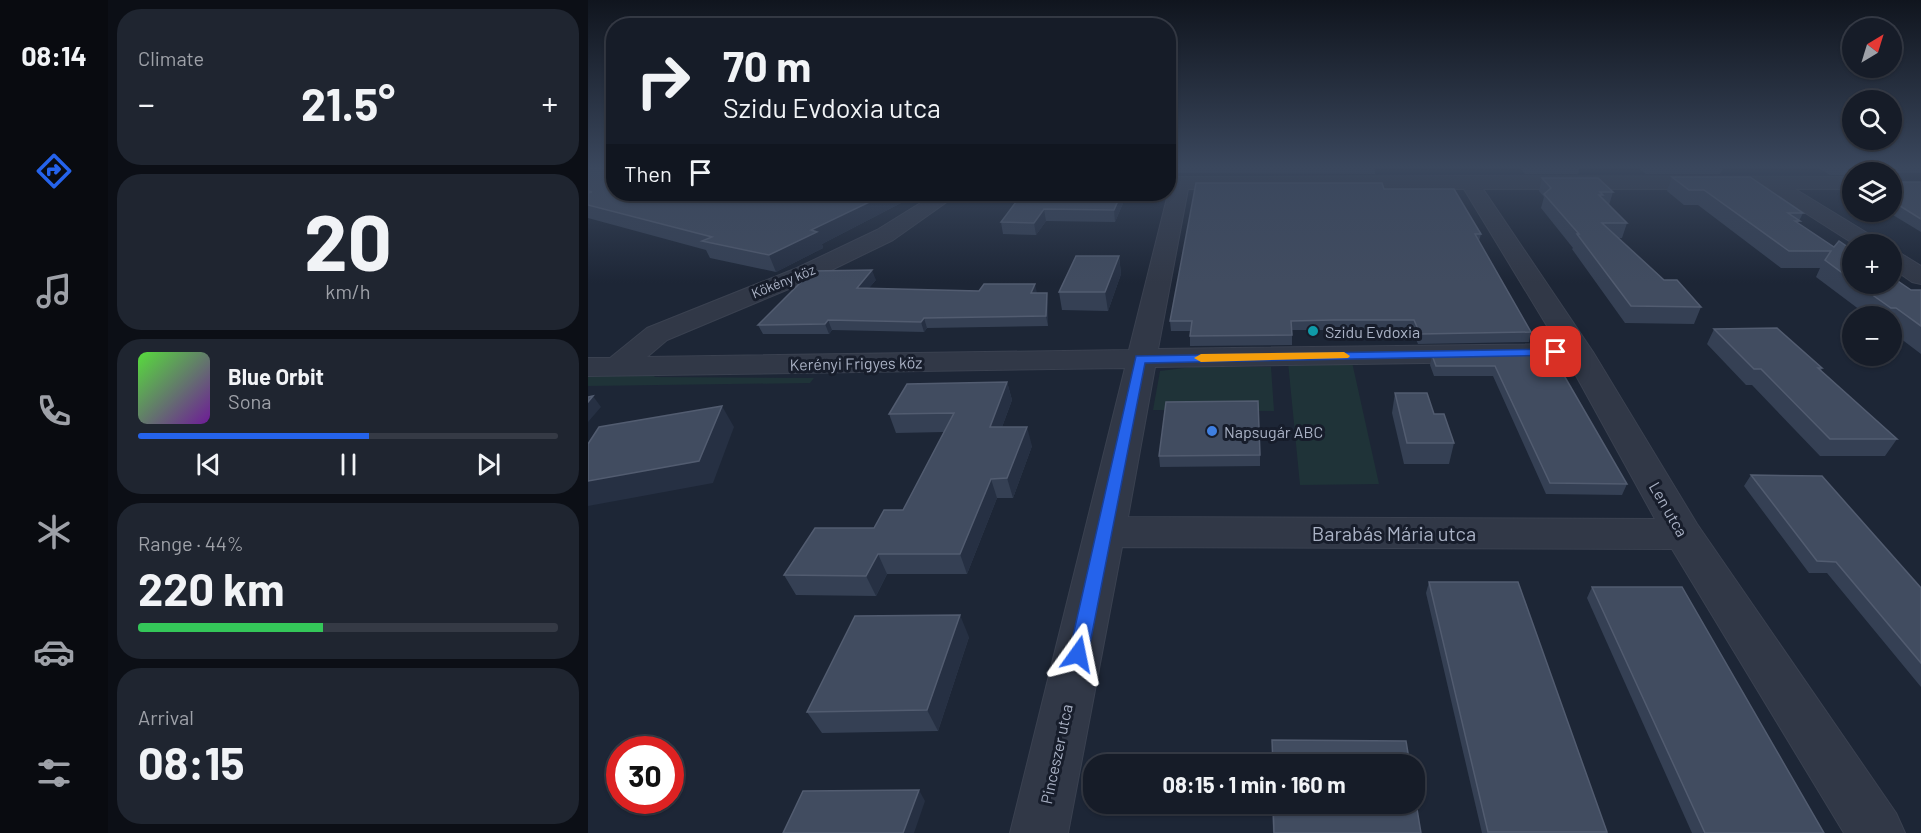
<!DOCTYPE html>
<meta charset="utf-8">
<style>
body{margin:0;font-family:Barlow,sans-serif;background:#1f2530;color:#f1f3f6;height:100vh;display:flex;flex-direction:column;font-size:22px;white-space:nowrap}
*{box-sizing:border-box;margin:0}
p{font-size:20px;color:#9ea1a8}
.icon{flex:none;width:33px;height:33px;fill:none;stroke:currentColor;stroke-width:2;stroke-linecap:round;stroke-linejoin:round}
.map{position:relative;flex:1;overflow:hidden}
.side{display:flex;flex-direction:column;gap:9px;padding:9px;background:#0c0f16;width:480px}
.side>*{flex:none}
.top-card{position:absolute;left:18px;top:18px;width:570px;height:183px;border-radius:24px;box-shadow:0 2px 4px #0004,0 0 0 2px #353a45;background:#161c28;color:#f1f3f6;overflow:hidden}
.needle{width:39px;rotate:38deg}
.controls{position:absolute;left:1254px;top:18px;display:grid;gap:12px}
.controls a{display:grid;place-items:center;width:60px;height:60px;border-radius:50%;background:#161c28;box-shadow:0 2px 4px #0004,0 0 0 2px #353a45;font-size:30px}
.speed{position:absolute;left:18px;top:736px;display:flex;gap:12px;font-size:30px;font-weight:700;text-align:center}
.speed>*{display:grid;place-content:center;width:78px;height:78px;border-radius:50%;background:#161c28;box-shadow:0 2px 4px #0004,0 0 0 2px #353a45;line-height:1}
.speed .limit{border:9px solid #d22;background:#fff;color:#111}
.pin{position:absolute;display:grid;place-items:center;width:51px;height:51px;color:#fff;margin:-26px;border-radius:12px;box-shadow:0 3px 9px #0006}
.me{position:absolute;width:66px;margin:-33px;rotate:12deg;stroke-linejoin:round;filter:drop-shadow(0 0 4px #0008)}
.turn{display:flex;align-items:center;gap:21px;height:126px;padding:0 18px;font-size:27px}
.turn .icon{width:78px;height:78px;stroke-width:2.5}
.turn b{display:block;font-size:42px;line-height:51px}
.then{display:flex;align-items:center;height:57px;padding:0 18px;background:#0003;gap:12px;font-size:22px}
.big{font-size:45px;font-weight:700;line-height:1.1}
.side .card{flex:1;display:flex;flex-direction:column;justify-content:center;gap:9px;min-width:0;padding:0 21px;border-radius:24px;background:#1f2530}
.side .dial{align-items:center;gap:0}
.dial b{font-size:78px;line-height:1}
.song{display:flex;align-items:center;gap:18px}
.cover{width:72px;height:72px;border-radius:9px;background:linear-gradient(135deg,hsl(110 70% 55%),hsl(280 70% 35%))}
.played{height:6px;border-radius:3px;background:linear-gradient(90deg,#2563eb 55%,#353a45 55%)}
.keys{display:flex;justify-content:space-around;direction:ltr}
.heat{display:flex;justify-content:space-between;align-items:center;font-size:33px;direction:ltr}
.charge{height:9px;border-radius:4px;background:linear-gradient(90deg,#34c759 44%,#353a45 0)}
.trip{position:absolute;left:495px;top:754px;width:342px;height:60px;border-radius:24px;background:#161c28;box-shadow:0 2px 4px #0004,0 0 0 2px #353a45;font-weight:700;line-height:60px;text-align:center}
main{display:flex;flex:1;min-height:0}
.dock{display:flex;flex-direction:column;width:108px;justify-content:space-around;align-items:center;background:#090b10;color:#9ea1a8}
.dock .icon{width:42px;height:42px}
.dock .selected{color:#2563eb}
.dock b{font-size:27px;color:#f1f3f6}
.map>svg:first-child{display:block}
.green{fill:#1f3338}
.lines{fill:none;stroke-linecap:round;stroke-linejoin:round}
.minor-casing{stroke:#3a4150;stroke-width:2}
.minor{fill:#313847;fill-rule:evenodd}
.wall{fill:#354054}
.shaded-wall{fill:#263043}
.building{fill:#414c60;stroke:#525c70;stroke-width:1.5}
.route{fill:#2563eb;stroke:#184099;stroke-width:1.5}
.slow{fill:#f59e0b}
.culture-dot{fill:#0f9aa8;stroke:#171d2b;stroke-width:2}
.shop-dot{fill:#3f7fe0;stroke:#171d2b;stroke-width:2}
.labels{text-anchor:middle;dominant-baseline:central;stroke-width:6;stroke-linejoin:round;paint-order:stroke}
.far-street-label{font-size:14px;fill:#aab2c5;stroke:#171d2b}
.poi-label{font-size:16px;fill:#aab2c5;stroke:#171d2b;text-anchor:start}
.street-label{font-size:16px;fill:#aab2c5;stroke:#171d2b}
.near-street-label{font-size:20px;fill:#aab2c5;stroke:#171d2b}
</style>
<main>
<nav class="dock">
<b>08:14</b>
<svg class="icon selected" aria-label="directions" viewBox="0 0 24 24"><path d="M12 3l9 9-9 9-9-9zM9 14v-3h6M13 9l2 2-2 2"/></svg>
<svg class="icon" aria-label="music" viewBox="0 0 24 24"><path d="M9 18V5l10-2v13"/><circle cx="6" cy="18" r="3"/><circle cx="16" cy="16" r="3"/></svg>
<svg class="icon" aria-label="phone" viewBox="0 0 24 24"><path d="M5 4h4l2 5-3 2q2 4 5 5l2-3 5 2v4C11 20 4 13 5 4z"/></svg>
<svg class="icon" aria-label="climate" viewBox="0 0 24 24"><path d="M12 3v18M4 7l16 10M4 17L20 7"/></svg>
<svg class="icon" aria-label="car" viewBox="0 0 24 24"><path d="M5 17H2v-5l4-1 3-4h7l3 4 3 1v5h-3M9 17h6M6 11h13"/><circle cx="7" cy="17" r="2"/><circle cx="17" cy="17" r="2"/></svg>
<svg class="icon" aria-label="filters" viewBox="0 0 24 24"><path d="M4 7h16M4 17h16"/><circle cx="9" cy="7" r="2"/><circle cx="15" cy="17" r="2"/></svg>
</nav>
<section class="side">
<div class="card"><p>Climate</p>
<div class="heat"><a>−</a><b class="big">21.5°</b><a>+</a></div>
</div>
<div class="card dial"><b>20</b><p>km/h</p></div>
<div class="card">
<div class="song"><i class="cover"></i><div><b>Blue Orbit</b><p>Sona</p></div></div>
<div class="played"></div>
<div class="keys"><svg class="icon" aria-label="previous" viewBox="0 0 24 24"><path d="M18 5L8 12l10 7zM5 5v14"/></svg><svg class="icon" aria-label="pause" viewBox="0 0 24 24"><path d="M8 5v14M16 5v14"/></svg><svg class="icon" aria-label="next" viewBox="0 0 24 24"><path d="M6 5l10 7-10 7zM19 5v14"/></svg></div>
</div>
<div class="card"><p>Range · 44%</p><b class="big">220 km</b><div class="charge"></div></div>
<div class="card"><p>Arrival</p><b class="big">08:15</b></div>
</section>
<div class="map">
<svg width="1333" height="833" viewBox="0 0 1333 833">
<rect width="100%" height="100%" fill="#1d2636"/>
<g class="green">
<path d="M700,362H764L791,484L712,485Z"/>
<path d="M604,367H683L686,411L565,410L572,371Z"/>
<path d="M0,373H70L66,377L226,378L222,383L0,386Z"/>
</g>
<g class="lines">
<g class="minor-casing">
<g id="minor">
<path d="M881,176L1264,177V189H1207L1289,239L1292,244H1266L1180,189H895L1005,352L1109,524L1308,813L1317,833H1256L1084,549L534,547L480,833H422L537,368L0,376V358H22L59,328L209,268L289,230L347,194H370L305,240L227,278L79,340L59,357L541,350L580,194V177ZM600,189H876L970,344L570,349ZM980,361L1067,519L540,517L567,367Z"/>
<path d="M1304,251L1312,253L1333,266V284L1324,282L1304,268Z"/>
</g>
</g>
<use href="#minor" class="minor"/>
</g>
<g class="wall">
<path d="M0,167L26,194H311L313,203L234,244L235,248L188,272L122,258L118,250L0,218Z"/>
<path d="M580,167H787V174L580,173Z"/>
<path d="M931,167H992L990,174H937Z"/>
<path d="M1049,167H1135L1132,174H1058Z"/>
<path d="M1229,167H1333V173H1308L1307,182H1333V232L1300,212H1304V172H1264V175H1242Z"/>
<path d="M1084,177L1215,213L1210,223L1246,247L1264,250V284H1304L1323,290H1333V354L1304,332V316H1280L1228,277L1232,268H1193L1110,205H1096L1079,191Z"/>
<path d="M954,178L1025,192L1021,205L1039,223L1034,238H1030L1076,280L1113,307L1106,324L1037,323L984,249L985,248L953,208L956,197L951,191Z"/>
<path d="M796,189L893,234L891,241L943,332L941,342L830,344L824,330H704V345L602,346V336L603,331H583L582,321Z"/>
<path d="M434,194H539L527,222L458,221L448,235L415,234L413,222Z"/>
<path d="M531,256L533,274L520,311L474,310L471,292Z"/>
<path d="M288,280L280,289L449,293L460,303V326L339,328L336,332L244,330L241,334H175L170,325Z"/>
<path d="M1126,329L1234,368L1233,371L1309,439L1297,456H1232L1164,385H1158L1119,344Z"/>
<path d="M963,353L1039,484L1034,495L958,494L905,376H846L842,365L844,355Z"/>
<path d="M419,382L424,400L414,427L444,446L425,498H409L379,574H299L288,596L208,595L196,575L286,528L315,510L356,432L308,433L301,414Z"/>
<path d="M807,393L846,414L866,443L861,464H816L804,413Z"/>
<path d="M672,455V466L572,467L571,456Z"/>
<path d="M1163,475L1333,588V687L1239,573H1221L1156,486Z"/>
<path d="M841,582L1019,832V833H894L838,593Z"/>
<path d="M1004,587L1236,833H1104L999,598Z"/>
<path d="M381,637L350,731L234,733L219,712Z"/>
<path d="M684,804H826L833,833H685Z"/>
</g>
<g class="shaded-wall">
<path d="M298,194H311L313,203L234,244L235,248L188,272L181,255L223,230Z"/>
<path d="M533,194H539L527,222L526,210Z"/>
<path d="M456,209L458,221L448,235L446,223Z"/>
<path d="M531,256L533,274L520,311L517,292Z"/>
<path d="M284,270L288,280L272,298L269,288Z"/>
<path d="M447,284L449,293H443Z"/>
<path d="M459,293L460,303V326L458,316Z"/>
<path d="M336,318L339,328L336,332L333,322Z"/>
<path d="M240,320L244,330L241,334L237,324Z"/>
<path d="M419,382L424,400L407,446L402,427Z"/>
<path d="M5,396L13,407L0,422V402Z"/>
<path d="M134,406L146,427L125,483L0,506V481Z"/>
<path d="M439,427L444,446L425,498L419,478Z"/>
<path d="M403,479L409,498L379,574L372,554Z"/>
<path d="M290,554L299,574L288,596L278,576Z"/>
<path d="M372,615L381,637L350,731L339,710Z"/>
<path d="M331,790L337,801L326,833H315Z"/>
</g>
<g class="building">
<path d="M0,167H26V194H298L223,230L229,232L181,255L114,241L124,237L0,205V193L4,192L0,191Z"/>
<path d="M1256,167H1308L1307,182H1333V219L1304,201V172H1270V167Z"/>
<path d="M1084,177H1162L1215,213H1200L1212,221H1207L1246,247L1251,241L1264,250V280L1237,260L1243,251H1201L1116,190H1101Z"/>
<path d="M954,178H1010L1025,192H1012L1015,195H1011L1039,223H1014L1076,280H1089L1113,307L1043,306L989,234H991L956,194L963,188Z"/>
<path d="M608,183H794L796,189H866L893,234H887L943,332L832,334L826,320H745L703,321L704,335L602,336L604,321H582Z"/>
<path d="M434,194H533L526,210L456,209L446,223L413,222Z"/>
<path d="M488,256H531L517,292H471Z"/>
<path d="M284,270L269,288L391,291L396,284H447L443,293H459L458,316L336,318L333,322L240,320L237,324L170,325L224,271Z"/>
<path d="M1304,277L1323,290H1333V326L1308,308H1303L1269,284H1304Z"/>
<path d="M1189,328L1234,368H1230L1309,439H1242L1173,369H1166L1126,329Z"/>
<path d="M963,353L1039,484L962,483L907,366H848L844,355Z"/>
<path d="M419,382L402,427H439L419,478L403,479L372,554H290L278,576L196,575L227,528H286L296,510H315L366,413L301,414L319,384Z"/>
<path d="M807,393H839L846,414H856L866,443H819Z"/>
<path d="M5,396L0,402V397Z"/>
<path d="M670,401L672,455L571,456L578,402Z"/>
<path d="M134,406L111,461L0,481V444L11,427Z"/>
<path d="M1163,475L1234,476L1333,588V663L1248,562L1229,561Z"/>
<path d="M841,582H930L1019,832H900Z"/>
<path d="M1004,587H1094L1236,833H1117Z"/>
<path d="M372,615L339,710L219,712L267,616Z"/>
<path d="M684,740L818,741L822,765H685Z"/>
<path d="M331,790L315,833H195L215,791Z"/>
<path d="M826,791L833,833H686L685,804H826Z"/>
</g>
<linearGradient id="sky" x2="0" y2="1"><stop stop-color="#10151e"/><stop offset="0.59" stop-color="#3a475d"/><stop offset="1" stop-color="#3a475d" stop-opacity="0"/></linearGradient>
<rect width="1333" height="283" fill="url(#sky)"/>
<path class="route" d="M968,349L972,350V355L557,363L500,654L497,660L490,662L483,660L481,654L548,356Z"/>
<path class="slow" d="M756,352L762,356L760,358L613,362L606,358L613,354Z"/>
<circle class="culture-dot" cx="725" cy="331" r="6"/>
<circle class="shop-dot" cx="624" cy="431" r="6"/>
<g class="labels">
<g class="far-street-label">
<text transform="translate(195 281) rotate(-22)">Kökény köz</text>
</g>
<g class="poi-label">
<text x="737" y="331">Szidu Evdoxia</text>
<text x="636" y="431">Napsugár ABC</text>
</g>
<g class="street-label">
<text transform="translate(268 363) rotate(-1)">Kerényi Frigyes köz</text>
<text transform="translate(1081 509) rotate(60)">Len utca</text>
<text transform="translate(468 754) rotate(-78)">Pinceszer utca</text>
</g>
<g class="near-street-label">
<text x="806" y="533">Barabás Mária utca</text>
</g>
</g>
</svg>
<div class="controls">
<a><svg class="needle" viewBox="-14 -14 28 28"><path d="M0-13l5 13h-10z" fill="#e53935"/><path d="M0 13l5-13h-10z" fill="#9ea1a8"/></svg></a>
<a><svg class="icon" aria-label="search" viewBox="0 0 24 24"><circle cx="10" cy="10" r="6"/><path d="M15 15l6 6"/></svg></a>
<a><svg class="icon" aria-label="layers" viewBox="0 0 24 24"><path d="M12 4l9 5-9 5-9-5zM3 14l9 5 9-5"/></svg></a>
<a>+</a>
<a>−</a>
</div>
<div class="speed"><div class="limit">30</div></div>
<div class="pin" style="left:968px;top:352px;background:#d93025"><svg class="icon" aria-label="arrive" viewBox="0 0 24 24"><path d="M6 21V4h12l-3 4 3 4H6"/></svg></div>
<svg class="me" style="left:490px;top:654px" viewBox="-20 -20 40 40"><path d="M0-17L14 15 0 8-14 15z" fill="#2563eb" stroke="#fff" stroke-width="4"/></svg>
<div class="trip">08:15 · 1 min · 160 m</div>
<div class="top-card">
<div class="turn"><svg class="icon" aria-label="right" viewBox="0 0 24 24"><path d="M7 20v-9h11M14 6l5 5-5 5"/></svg><div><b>70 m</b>Szidu Evdoxia utca</div></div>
<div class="then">Then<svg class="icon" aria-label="arrive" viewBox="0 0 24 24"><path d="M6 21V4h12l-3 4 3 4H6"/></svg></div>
</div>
</div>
</main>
